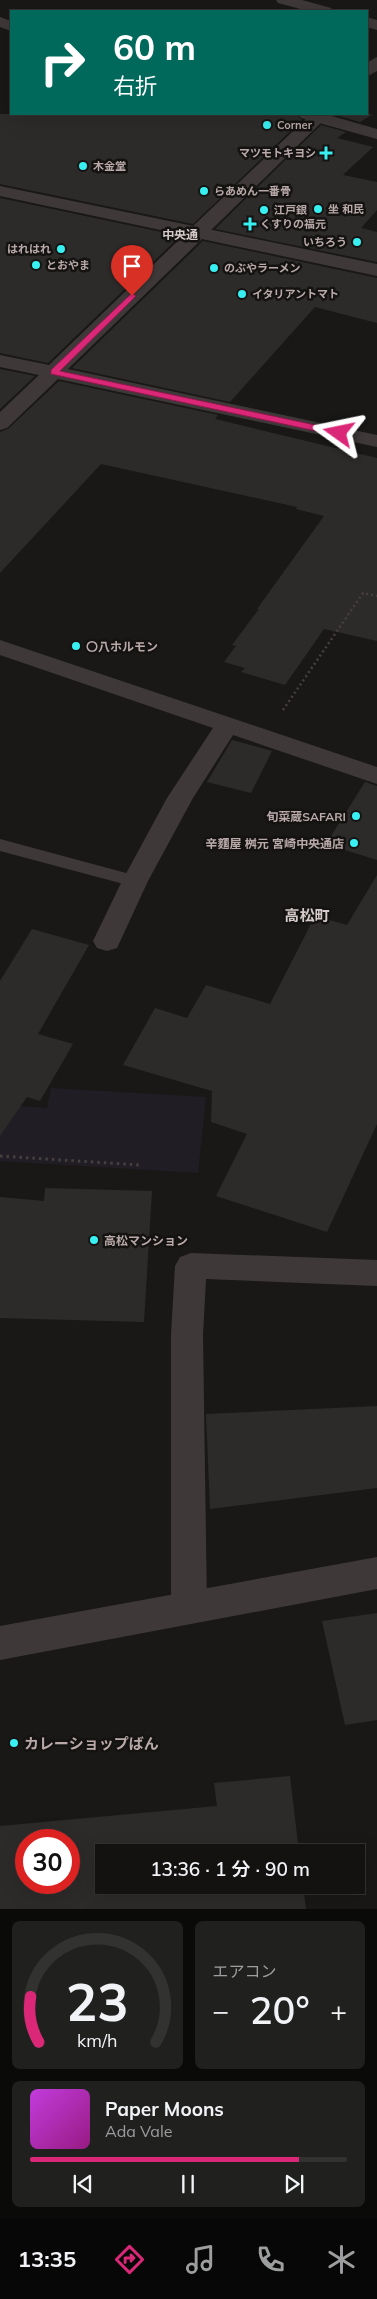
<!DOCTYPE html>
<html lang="ja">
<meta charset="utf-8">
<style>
body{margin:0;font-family:Mulish,"Noto Sans JP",sans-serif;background:#20201f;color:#f1f3f6;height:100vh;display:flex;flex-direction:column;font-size:19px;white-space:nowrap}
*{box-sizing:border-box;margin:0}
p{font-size:16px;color:#9d9e9f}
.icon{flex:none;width:28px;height:28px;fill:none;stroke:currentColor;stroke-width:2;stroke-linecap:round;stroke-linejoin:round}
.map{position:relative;height:1909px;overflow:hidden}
.side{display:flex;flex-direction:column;gap:12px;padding:12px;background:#0a0a09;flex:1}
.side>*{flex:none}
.top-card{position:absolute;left:10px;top:10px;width:358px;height:105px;border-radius:0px;box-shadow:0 5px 20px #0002,0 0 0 1px #323231;background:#00695c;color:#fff;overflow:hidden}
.speed{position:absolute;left:15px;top:1829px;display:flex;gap:10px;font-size:25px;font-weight:700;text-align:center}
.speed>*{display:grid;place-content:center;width:65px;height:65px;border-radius:50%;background:#131211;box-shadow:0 5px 20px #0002,0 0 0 1px #323231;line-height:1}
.speed .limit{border:8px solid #d22;background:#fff;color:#111}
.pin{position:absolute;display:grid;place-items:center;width:42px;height:42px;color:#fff;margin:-51px -21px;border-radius:50% 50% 50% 0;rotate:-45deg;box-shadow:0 0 5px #0007}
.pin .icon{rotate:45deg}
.me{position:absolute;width:55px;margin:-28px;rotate:282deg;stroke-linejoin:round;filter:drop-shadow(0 0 4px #0008)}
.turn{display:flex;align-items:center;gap:18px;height:105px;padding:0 20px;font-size:22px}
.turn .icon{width:65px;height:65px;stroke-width:2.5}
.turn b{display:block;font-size:35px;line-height:42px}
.big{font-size:38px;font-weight:600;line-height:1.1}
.side .tile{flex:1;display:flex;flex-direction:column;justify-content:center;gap:8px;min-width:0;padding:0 18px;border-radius:8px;background:#20201f}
.side .dial{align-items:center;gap:0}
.dial svg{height:130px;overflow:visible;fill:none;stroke:#323231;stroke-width:7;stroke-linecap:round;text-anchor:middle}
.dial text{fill:#f1f3f6;stroke:none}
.song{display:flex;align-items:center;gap:15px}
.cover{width:60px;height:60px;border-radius:8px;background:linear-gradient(135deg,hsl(290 70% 55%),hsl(310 70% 35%))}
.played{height:5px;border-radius:2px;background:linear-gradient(90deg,#db2777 85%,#323231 85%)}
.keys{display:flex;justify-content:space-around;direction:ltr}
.heat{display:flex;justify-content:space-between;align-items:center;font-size:28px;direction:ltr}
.side .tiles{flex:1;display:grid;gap:12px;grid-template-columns:1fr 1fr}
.tile:last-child{grid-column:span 2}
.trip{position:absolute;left:95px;top:1844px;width:270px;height:50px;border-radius:0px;background:#131211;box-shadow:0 5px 20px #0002,0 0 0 1px #323231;font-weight:600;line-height:50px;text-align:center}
.menu{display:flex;height:80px;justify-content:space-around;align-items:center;background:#080707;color:#9d9e9f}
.menu .icon{width:35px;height:35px}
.menu .active{color:#db2777}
.menu b{font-size:22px;color:#f1f3f6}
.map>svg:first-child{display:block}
.green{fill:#211d24}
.building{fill:#2d2b2a;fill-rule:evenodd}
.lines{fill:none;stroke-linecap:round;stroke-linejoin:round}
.path-far1{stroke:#453f3e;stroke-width:2.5;stroke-dasharray:2 3;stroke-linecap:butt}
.path{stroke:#453f3e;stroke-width:3;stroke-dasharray:2.5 4;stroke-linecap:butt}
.service{fill:#3e3938;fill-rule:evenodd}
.pedestrian{fill:#3e3938;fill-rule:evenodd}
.minor{fill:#3e3938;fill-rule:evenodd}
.tertiary{fill:#3e3938;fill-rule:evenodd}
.route{fill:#db2777;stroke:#8e194d}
.poi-dot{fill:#38eff1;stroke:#141312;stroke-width:2}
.labels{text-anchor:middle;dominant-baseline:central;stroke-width:5;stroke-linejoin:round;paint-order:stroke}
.far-poi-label{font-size:11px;font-weight:bold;fill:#b9aaa9;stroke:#141312;text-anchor:start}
.far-quarter-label{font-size:12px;font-weight:bold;fill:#d5cbca;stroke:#141312}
.poi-label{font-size:12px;font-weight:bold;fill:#b9aaa9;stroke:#141312;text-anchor:start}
.quarter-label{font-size:15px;font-weight:bold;fill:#d5cbca;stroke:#141312}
.near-poi-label{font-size:15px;font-weight:bold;fill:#b9aaa9;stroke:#141312;text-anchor:start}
</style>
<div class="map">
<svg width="377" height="1909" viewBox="0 0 377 1909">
<rect width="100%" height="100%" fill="#191817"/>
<path class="green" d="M51,1088L206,1097L198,1173L0,1161V1105L47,1108Z"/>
<g class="building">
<path d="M0,114H296L302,120L193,224L0,184Z"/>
<path d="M332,114H373L360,122Z"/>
<path d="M321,125L346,132L337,138L373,147L343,175L377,182V210L361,228L377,232V262L215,229Z"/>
<path d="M0,198L180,236L48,363L0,353Z"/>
<path d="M203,241L377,278V323L315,307L230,402L72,368Z"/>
<path d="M0,369L35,376L0,409Z"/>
<path d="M59,381L218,415L215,419L377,458V641L324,629L285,685L241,672L245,668L224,662L236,646L232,645L259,609H257L324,516L296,509L297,507L101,464L0,573V432L8,429Z"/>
<path d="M232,740L272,751L251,793L207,782Z"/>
<path d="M365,782L377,786V860L326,844Z"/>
<path d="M377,875V1124L327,1232L216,1196L247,1134L211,1122L212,1091L123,1065L155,1008L187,1018L206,985L270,1004L315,916L347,925Z"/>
<path d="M32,929L89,945L38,1034L73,1044L40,1101L27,1097L0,1136V981Z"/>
<path d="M45,1188L152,1191L144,1322L0,1318V1197L44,1201Z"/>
<path d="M377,1406V1488L210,1509L206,1414Z"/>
<path d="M377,1613V1720L345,1725L322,1621Z"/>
<path d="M290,1776L299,1852H104V1885H303L306,1909H0V1826L217,1806L214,1783ZM26,1840H69V1882H26Z"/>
</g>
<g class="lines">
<path class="path-far1" d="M283,710L363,593L377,596"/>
<path class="path" d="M0,1156L140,1165"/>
<path class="service" d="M0,839L141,877L144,881L141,885L135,887L0,851Z"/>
<g class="pedestrian">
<path d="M377,57V71L366,77V63Z"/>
<path d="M311,114H330L205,236L198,238L191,236L189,232L191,228Z"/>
</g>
<g class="minor">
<path d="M276,0H302L331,8L333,11H308L278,3Z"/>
<path d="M0,17L11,21V31L0,27Z"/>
<path d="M366,17L377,20V30L366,27Z"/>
<path d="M298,114H325L377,129V139L301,118Z"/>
<path d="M0,186L377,264V276L202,239L68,369L377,435V447L58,379L7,428L0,430V412L39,375L0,367V355L49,365L184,235L0,196Z"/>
<path d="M0,640L377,767V784L233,735L193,798L148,881L117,948L107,951L97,948L93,941L122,881L167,798L213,728L0,655Z"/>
<path d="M191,1253L377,1260V1286L206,1279L203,1335L207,1608L202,1620L189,1624L176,1620L171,1608V1335L175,1266L180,1257Z"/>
</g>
<path class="tertiary" d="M377,1557V1589L0,1660V1626Z"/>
</g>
<path class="route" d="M132,293L136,296L135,297L60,371L339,430L343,433L339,436L51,374V370Z"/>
<g class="poi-dot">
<circle cx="267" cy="125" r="5"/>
<path d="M323.5 145.5h5v5h5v5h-5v5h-5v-5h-5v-5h5z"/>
<circle cx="83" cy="166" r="5"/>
<circle cx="204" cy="191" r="5"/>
<circle cx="318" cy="209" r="5"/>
<circle cx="264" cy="210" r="5"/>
<path d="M247.5 216.5h5v5h5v5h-5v5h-5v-5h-5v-5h5z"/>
<circle cx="357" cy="242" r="5"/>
<circle cx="61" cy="249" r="5"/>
<circle cx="36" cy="265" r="5"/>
<circle cx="214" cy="268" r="5"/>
<circle cx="242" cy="294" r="5"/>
<circle cx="76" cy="646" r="5"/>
<circle cx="356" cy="816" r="5"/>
<circle cx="354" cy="843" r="5"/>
<circle cx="94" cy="1240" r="5"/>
<circle cx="14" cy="1743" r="5"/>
</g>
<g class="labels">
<g class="far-poi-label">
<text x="277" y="125">Corner</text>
<text x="316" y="153" text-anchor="end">マツモトキヨシ</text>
<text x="93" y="166">木金堂</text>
<text x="214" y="191">らあめん一番骨</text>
<text x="328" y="209">坐 和民</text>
<text x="274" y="210">江戸銀</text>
<text x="260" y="224">くすりの福元</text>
<text x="347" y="242" text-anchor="end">いちろう</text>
<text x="51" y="249" text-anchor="end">はれはれ</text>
<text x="46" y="265">とおやま</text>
<text x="224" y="268">のぶやラーメン</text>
<text x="252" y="294">イタリアントマト</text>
</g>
<g class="far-quarter-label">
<text x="180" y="234">中央通</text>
</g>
<g class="poi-label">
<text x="86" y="646">〇八ホルモン</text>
<text x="346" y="816" text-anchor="end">旬菜蔵SAFARI</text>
<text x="344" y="843" text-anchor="end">辛麵屋 桝元 宮崎中央通店</text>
<text x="104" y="1240">高松マンション</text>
</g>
<g class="quarter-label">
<text x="307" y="915">高松町</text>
</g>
<g class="near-poi-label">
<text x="24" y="1743">カレーショップばん</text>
</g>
</g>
</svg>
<div class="speed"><div class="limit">30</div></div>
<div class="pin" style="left:132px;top:296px;background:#d93025"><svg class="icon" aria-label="arrive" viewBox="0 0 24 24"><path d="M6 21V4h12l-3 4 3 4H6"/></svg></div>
<svg class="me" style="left:339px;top:433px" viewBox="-20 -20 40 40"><path d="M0-17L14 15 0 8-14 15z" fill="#db2777" stroke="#fff" stroke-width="4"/></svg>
<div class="trip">13:36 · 1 分 · 90 m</div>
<div class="top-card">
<div class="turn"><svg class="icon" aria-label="right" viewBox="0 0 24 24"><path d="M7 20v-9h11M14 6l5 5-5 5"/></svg><div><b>60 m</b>右折</div></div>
</div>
</div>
<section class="side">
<div class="tiles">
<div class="tile dial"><svg viewBox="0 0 100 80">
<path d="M14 69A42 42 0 1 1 86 69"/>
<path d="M14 69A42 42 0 0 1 9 41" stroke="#db2777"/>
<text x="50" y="56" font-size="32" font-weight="700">23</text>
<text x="50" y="72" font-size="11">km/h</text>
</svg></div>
<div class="tile"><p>エアコン</p>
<div class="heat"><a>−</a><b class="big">20°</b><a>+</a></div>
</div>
<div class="tile">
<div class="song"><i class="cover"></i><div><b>Paper Moons</b><p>Ada Vale</p></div></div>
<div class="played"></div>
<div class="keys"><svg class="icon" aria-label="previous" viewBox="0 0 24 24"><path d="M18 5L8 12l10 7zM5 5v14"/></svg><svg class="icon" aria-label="pause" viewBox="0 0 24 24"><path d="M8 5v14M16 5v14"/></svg><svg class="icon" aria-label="next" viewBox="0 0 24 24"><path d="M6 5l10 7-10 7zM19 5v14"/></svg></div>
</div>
</div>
</section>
<nav class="menu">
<b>13:35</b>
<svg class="icon active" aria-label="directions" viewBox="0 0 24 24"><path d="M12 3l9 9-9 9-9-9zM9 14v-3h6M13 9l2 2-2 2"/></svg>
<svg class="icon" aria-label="music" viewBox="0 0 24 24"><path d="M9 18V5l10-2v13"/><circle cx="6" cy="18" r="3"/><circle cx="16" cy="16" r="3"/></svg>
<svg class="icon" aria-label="phone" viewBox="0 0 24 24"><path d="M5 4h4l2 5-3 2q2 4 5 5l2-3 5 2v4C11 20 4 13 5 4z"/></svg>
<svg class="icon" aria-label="climate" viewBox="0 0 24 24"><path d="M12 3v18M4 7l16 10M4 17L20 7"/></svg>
</nav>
